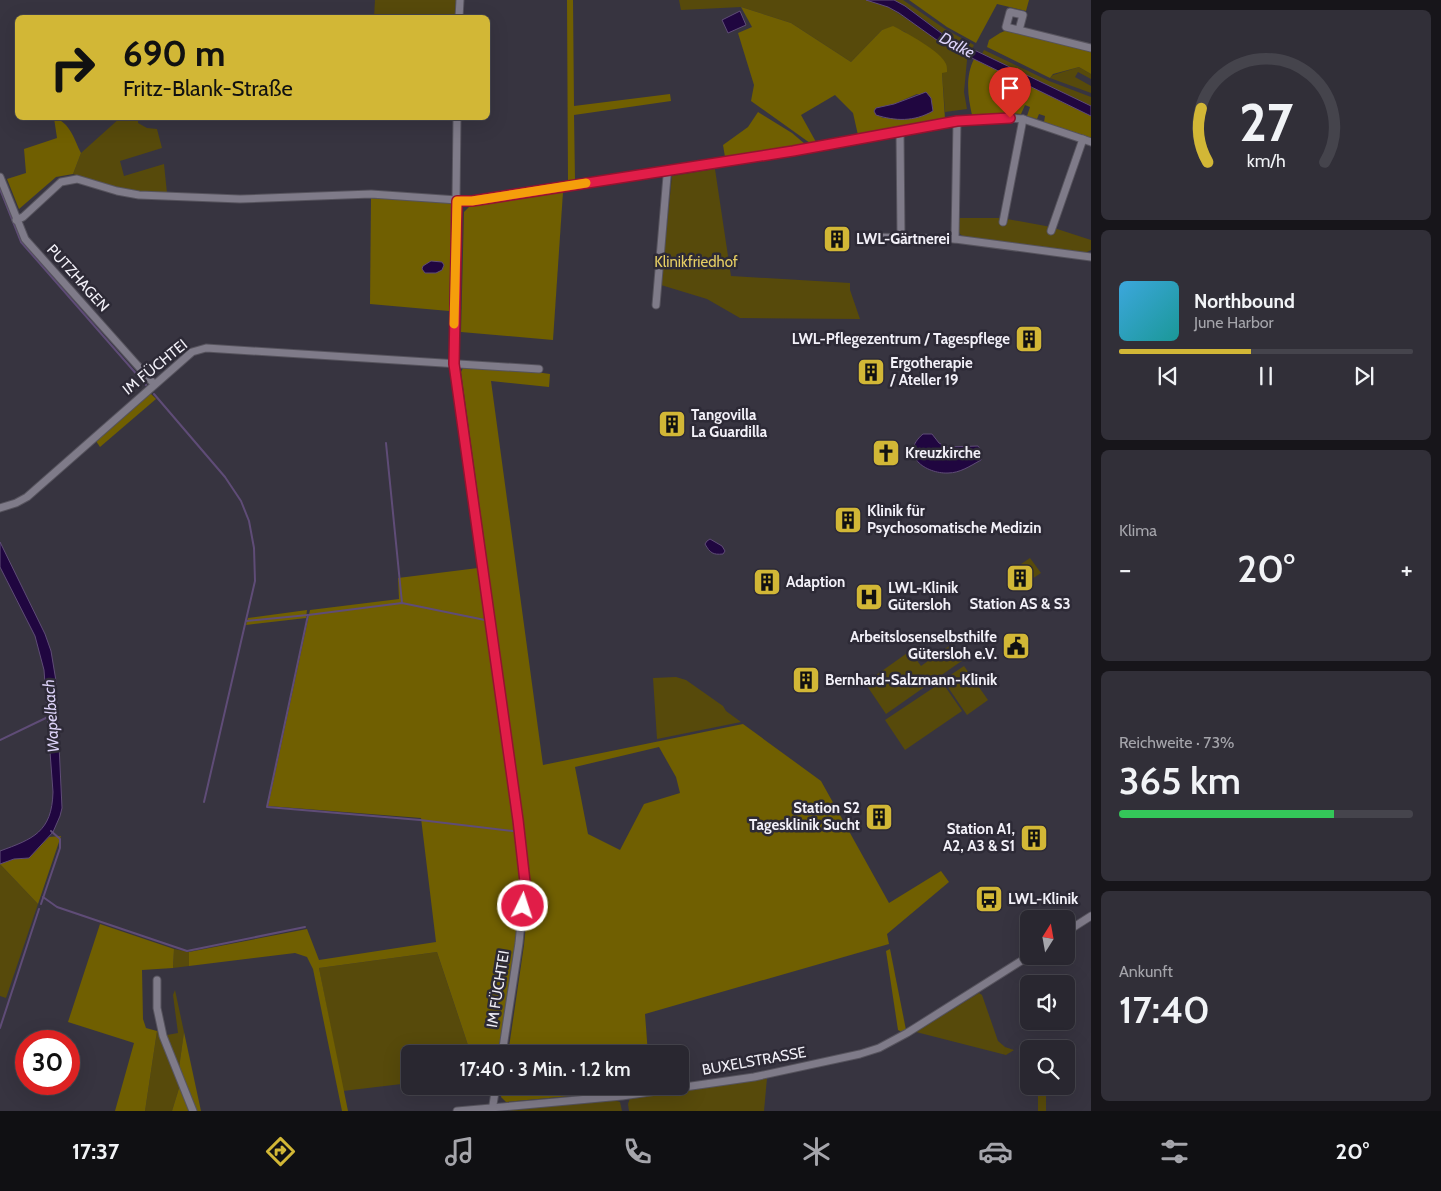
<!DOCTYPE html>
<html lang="de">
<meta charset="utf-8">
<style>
body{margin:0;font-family:Cabin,sans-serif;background:#312f38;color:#f1f3f6;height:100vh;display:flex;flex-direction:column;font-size:19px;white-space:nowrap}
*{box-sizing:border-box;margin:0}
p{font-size:16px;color:#a5a5ab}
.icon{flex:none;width:28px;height:28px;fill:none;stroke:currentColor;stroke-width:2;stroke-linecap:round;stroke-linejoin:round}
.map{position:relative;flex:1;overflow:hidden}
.panel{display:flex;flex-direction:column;gap:10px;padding:10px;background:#17151a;width:350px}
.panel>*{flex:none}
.guide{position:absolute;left:15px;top:15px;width:475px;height:105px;border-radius:8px;box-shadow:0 5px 20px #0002,0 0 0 1px #45444c;background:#d2b736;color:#111;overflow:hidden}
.needle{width:32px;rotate:11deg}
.tools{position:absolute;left:1020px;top:910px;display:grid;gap:10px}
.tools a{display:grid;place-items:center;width:55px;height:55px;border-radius:8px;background:#292730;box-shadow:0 5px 20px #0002,0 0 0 1px #45444c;font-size:25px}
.speed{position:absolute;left:15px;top:1030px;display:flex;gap:10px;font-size:25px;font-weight:700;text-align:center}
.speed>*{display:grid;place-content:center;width:65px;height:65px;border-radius:50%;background:#292730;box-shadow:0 5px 20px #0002,0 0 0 1px #45444c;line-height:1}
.speed .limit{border:8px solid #d22;background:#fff;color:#111}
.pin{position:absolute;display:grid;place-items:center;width:42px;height:42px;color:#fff;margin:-51px -21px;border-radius:50% 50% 50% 0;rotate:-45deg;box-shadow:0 0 5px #0007}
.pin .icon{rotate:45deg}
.me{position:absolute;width:55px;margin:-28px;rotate:4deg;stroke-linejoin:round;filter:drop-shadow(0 0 4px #0008)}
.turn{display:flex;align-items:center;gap:18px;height:105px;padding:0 25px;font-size:22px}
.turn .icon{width:65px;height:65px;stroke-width:2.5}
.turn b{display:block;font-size:35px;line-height:42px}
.big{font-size:38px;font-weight:600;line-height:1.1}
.panel .card{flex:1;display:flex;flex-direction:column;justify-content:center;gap:8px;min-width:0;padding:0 18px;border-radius:8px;background:#312f38}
.panel .dial{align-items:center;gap:0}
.dial svg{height:130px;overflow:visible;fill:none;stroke:#45444c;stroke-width:7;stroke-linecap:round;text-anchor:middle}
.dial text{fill:#f1f3f6;stroke:none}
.song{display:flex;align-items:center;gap:15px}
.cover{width:60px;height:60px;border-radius:8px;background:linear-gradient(135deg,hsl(200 70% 55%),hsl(180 70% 35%))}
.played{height:5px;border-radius:2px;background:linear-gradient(90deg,#d2b736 45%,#45444c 45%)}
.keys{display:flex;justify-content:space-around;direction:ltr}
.heat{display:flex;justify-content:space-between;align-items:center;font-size:28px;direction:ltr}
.charge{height:8px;border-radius:4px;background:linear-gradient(90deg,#34c759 73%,#45444c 0)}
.trip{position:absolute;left:401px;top:1045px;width:288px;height:50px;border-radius:8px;background:#292730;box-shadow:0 5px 20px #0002,0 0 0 1px #45444c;font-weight:600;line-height:50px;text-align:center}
.dock{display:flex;height:80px;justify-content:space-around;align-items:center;background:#101013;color:#a5a5ab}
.dock .icon{width:35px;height:35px}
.dock .selected{color:#d2b736}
.dock b{font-size:22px;color:#f1f3f6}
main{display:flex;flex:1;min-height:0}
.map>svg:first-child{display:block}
.green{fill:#574a0b}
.forest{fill:#705f01;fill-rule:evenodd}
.water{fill:#200640;stroke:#5f4c77}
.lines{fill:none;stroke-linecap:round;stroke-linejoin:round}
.stream{stroke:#5f4c77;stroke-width:2}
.minor-casing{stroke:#56535d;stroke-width:9}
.minor{stroke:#7f7b89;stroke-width:7}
.route-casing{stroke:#92132f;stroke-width:12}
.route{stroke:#e11d48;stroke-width:9}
.slow{stroke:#f59e0b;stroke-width:9}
.labels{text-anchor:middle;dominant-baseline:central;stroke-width:5;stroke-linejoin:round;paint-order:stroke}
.poi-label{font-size:15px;font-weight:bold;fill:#f2f0f8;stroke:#2d2a36;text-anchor:start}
.park-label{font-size:15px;fill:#e6ce63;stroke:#2d2a36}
.street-label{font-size:15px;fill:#f2f0f8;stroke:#2d2a36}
.water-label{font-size:16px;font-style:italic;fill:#ddd3f9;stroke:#2d2a36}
</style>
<main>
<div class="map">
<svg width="1091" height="1111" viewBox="0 0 1091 1111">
<rect width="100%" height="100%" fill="#373440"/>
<g class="green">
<path d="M375,0H456L455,16L444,18L374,17Z"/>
<path d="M679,0H866L888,7L913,23L941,43L968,57L967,60L964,92L967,109L945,112L942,73L905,32L893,27L882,30L851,62L791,23L741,7L681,10Z"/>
<path d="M894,0H903L945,29L974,45L972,49L945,35L905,6Z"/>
<path d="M984,50L1049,81L1091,97V106L982,54Z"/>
<path d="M1079,67L1091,74V79L1078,72L1075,77L1091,86V93L1050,78L1053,75Z"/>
<path d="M120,118H138V123L147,128L157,129L162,148L120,161L124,176L164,164L167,193H139L118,188L73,174L81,153Z"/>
<path d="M715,169L731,276L850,283V290L860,319L740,318L707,299L661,285L672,176Z"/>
<path d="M958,218H1002L1051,227L1091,240V250L1087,252H1084L964,237L960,234L958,230Z"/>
<path d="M1030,558L1041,573L1032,579L1021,564Z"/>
<path d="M952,644L963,660L886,714L865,683L910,651L921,666Z"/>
<path d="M964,666L988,700L967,715L943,680Z"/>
<path d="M676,677L686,680L723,706L726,711L741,722L657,739L653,678Z"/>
<path d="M942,682L962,711L905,750L885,720Z"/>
<path d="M0,864L38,904L6,998L0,996Z"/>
<path d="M174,949L189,952V966L173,968Z"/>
<path d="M437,952L471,1054H410V1083L343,1091L319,968Z"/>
<path d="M175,990L184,1032L179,1068L167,1035L178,1033L173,995Z"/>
<path d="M979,993L982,995L998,1041L1005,1047L1014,1050L1006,1055L916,1032Z"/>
<path d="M157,1031L160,1032L180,1085L172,1111H145Z"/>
<path d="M767,1078L764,1111H629L628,1104L630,1098Z"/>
<rect x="1038" y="1086" width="8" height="25"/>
<path d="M614,1100L620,1102L622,1111H502Z"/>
</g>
<g class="forest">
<path d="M567,0H573L574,106L670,94L671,101L574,115L575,181L568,183Z"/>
<path d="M909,0H1029L1026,11L997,4L976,43L947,27Z"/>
<path d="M741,7L791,23L851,62L882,30L893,26C905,32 942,52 946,64C947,66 947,69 947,72L942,73L945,119L858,135L853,113L835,95L801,115L816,142L810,143L751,101L754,85L738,33L752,27ZM917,94L931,99L933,111L883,118L879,116L876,108L894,104Z"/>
<path d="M1007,30L1091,51V74L1079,67L1053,74L1050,78L987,47L989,40L1000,33Z"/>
<path d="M974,59L1091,116V138L1044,122L1045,116L1039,114L1037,119L1027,116L1030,107L1025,105L1021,114L1011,113L972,115C968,97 965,77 974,59Z"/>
<path d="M758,112L792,133L805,144L725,157L723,145L748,127Z"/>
<path d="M54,118C70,122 74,139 81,153L73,174L56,177L19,209L7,179L26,173L24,149L57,138Z"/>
<path d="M563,192L553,340L461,332L464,212L470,206Z"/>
<path d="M371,198L452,203L449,311L370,304Z"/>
<path d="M463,368L529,371L550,374L549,387L491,381L543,765L743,724L821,781L889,903L941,871L949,882L887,934L889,944L645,1014L648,1054H508L524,945L530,882L523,821L461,372ZM659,747L676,777L680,793L644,804L620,850L588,834L575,767Z"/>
<path d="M150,393L156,399L100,447L96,441Z"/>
<path d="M478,568L522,882L516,943L499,1054H471L437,952L319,968L348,1111H342L313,969L307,957L295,953L189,966V952L307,929L319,960L436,942L421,818L268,806L310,610L399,599L398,578Z"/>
<path d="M307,610L306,618L246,625L248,618Z"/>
<path d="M61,836L38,904L0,864L14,859H24L32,855L49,837Z"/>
<path d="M100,924L174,949L173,968L142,970L143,1019L146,1028L157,1031L145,1111H115L134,1043L68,1022Z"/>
<path d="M890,949L906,1030L902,1032L898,1030L886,951Z"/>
<path d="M184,1032L201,1111H195L179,1068Z"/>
<path d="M180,1085L190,1111H172Z"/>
<path d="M503,1086H650L651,1087L625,1091L506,1102L501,1097Z"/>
</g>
<g class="water">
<path d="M866,0H894L905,6L945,36L1091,106V116L941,43L899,13L888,7Z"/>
<path d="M740,11L746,25L728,33L722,20Z"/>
<path d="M926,92L931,98L933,111C914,122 895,121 876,115L874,111L876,108L894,104Z"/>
<path d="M431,261L442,262L444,265L442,270L436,273H425L422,269L423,266Z"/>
<path d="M923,434H932L939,443L946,447L978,446C982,451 982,454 981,460C970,466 960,473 948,473C926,474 898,455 923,434Z"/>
<path d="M710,539L722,546L725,551L723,554C713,555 710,553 705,544L707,541Z"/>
<path d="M0,542L45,634L51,651L56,681L62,808L60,816L53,832L29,858L14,859L0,864V851C33,839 52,832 53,792L44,670L35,636L0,567Z"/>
</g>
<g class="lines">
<g class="stream">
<path d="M0,189L21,242L146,385"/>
<path d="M154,394L225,477L241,501L249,521L254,548L255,581L204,802"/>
<path d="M386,443L402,603"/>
<path d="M485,620L402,603L308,615L267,807L420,820L513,831"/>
<path d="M246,621L308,615"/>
<path d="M0,740L50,716"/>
<path d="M43,897L57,907L187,951L305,927"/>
<path d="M41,904L60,848V839L51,831"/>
<path d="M0,1028L39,909"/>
</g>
<g class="minor-casing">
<g id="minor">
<path d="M459,18L460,0"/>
<path d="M1019,30L1023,15L1010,12L1006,27L1091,48"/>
<path d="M457,118L454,364L518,821L525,882L519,943L502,1054"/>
<path d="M900,132L901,237"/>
<path d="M0,177L25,239L154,384"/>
<path d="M16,220L23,217L61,182L77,179L117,191L139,195L240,199L371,194L472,201L809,148L960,121L1010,118L1023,119L1091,142"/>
<path d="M1003,222L1023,119"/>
<path d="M1051,231L1083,139"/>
<path d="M872,237L955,239L1091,257"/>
<path d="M955,239L957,121"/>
<path d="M656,305L667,176V171"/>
<path d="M0,508L16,503L27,497L192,352L206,348L539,369"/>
<path d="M1066,932L1091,916"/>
<path d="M157,980V1008L163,1036L193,1111"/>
<path d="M457,1111L622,1096L754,1077L860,1054L879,1048L907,1033L1029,956"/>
<path d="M492,1111L496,1086"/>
</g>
</g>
<use href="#minor" class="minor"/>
</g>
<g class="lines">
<g class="route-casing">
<path id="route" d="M523,906L525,882L518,820L454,364L457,201H472L793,151L957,121L1010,118"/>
</g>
<use href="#route" class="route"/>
<path class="slow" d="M454,324L457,201H472L586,183"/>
</g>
<defs>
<g id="building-square" transform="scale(1.4375)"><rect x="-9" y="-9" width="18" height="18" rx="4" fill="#d2b736" stroke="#2d2a36"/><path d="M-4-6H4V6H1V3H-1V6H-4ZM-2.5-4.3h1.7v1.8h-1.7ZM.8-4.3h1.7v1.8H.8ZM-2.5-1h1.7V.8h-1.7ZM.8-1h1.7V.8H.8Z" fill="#111"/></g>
<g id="church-square" transform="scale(1.4375)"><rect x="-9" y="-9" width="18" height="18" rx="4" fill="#d2b736" stroke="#2d2a36"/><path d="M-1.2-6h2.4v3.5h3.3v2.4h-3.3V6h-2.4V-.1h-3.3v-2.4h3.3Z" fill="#111"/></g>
<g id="hospital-square" transform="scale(1.4375)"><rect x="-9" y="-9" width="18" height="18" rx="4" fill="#d2b736" stroke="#2d2a36"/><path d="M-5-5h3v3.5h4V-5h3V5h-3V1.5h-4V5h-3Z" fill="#111"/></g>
<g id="civic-square" transform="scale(1.4375)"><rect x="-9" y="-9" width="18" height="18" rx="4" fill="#d2b736" stroke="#2d2a36"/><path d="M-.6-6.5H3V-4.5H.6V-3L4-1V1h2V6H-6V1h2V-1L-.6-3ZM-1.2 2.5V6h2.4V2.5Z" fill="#111"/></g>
<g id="bus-square" transform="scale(1.4375)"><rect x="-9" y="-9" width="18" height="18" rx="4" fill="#d2b736" stroke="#2d2a36"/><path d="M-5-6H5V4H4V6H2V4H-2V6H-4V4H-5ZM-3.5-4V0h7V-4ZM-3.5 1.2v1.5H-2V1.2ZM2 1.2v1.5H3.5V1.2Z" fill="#111"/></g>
</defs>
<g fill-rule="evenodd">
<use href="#building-square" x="837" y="239"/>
<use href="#building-square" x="1029" y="339"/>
<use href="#building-square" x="871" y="372"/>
<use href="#building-square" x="672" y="424"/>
<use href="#church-square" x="886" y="453"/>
<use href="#building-square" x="848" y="520"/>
<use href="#building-square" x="1020" y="578"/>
<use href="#building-square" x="767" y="582"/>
<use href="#hospital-square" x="869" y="597"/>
<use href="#civic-square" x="1016" y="646"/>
<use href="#building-square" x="806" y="680"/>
<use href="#building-square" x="879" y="817"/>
<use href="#building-square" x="1034" y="838"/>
<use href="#bus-square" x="989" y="899"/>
</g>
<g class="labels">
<g class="poi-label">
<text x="856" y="239">LWL-Gärtnerei</text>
<text x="1010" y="339" text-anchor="end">LWL-Pflegezentrum / Tagespflege</text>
<text x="890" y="363">Ergotherapie<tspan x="890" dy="17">/ Ateller 19</tspan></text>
<text x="691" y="415">Tangovilla<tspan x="691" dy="17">La Guardilla</tspan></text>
<text x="905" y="453">Kreuzkirche</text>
<text x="867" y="511">Klinik für<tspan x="867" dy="17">Psychosomatische Medizin</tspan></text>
<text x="786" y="582">Adaption</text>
<text x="888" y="588">LWL-Klinik<tspan x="888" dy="17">Gütersloh</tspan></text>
<text x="1020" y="604" text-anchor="middle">Station AS &amp; S3</text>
<text x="997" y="637" text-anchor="end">Arbeitslosenselbsthilfe<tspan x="997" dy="17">Gütersloh e.V.</tspan></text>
<text x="825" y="680">Bernhard-Salzmann-Klinik</text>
<text x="860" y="808" text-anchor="end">Station S2<tspan x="860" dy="17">Tagesklinik Sucht</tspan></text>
<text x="1015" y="829" text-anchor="end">Station A1,<tspan x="1015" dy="17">A2, A3 &amp; S1</tspan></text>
<text x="1008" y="899">LWL-Klinik</text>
</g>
<g class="park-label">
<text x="696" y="262">Klinikfriedhof</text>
</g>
<g class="street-label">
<text transform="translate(78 278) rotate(48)">PUTZHAGEN</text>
<text transform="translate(155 367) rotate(-39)">IM FÜCHTEI</text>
<text transform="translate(498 989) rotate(-81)">IM FÜCHTEI</text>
<text transform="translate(754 1061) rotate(-10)">BUXELSTRASSE</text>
</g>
<g class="water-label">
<text transform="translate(957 45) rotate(28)">Dalke</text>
<text transform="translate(51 716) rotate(-94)">Wapelbach</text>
</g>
</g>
</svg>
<div class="tools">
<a><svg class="needle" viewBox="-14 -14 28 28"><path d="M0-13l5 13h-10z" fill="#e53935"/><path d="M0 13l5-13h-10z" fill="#a5a5ab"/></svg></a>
<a><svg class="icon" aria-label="sound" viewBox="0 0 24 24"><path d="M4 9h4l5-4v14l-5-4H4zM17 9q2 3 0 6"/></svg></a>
<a><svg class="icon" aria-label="search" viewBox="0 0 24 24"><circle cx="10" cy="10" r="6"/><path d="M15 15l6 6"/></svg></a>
</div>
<div class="speed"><div class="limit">30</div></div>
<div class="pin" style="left:1010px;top:118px;background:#d93025"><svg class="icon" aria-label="arrive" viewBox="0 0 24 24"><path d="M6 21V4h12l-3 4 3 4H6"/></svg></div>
<svg class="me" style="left:523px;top:906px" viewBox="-20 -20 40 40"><circle r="17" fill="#e11d48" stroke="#fff" stroke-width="3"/><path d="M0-11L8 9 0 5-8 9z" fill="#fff"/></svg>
<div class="trip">17:40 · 3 Min. · 1.2 km</div>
<div class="guide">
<div class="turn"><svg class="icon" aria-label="right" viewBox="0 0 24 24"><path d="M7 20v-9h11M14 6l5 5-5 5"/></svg><div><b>690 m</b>Fritz-Blank-Straße</div></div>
</div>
</div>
<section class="panel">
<div class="card dial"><svg viewBox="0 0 100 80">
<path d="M14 69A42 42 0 1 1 86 69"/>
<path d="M14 69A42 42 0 0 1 10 36" stroke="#d2b736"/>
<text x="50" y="56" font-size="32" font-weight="700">27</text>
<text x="50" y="72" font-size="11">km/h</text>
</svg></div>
<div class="card">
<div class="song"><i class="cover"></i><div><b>Northbound</b><p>June Harbor</p></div></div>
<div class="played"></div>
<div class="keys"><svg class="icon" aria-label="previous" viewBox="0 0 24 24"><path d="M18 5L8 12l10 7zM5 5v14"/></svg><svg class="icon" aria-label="pause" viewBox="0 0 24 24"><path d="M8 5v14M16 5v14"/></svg><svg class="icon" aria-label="next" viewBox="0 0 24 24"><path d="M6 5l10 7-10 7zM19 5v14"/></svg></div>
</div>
<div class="card"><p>Klima</p>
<div class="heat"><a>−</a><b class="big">20°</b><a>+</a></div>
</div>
<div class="card"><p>Reichweite · 73%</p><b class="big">365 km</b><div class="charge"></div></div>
<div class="card"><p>Ankunft</p><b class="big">17:40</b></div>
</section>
</main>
<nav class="dock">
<b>17:37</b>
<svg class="icon selected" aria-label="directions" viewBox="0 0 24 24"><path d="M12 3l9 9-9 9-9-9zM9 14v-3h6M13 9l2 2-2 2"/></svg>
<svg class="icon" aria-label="music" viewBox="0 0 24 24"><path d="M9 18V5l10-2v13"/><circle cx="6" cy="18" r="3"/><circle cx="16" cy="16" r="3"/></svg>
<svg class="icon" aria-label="phone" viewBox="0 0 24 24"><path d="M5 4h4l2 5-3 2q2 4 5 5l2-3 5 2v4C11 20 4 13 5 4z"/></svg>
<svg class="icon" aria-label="climate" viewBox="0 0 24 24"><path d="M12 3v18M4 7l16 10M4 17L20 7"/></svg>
<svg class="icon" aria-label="car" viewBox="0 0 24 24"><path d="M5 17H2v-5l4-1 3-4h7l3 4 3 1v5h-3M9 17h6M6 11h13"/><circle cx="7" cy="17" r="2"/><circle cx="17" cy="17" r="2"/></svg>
<svg class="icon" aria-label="filters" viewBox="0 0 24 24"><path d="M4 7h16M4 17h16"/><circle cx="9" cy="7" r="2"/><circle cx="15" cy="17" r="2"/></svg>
<b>20°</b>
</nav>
